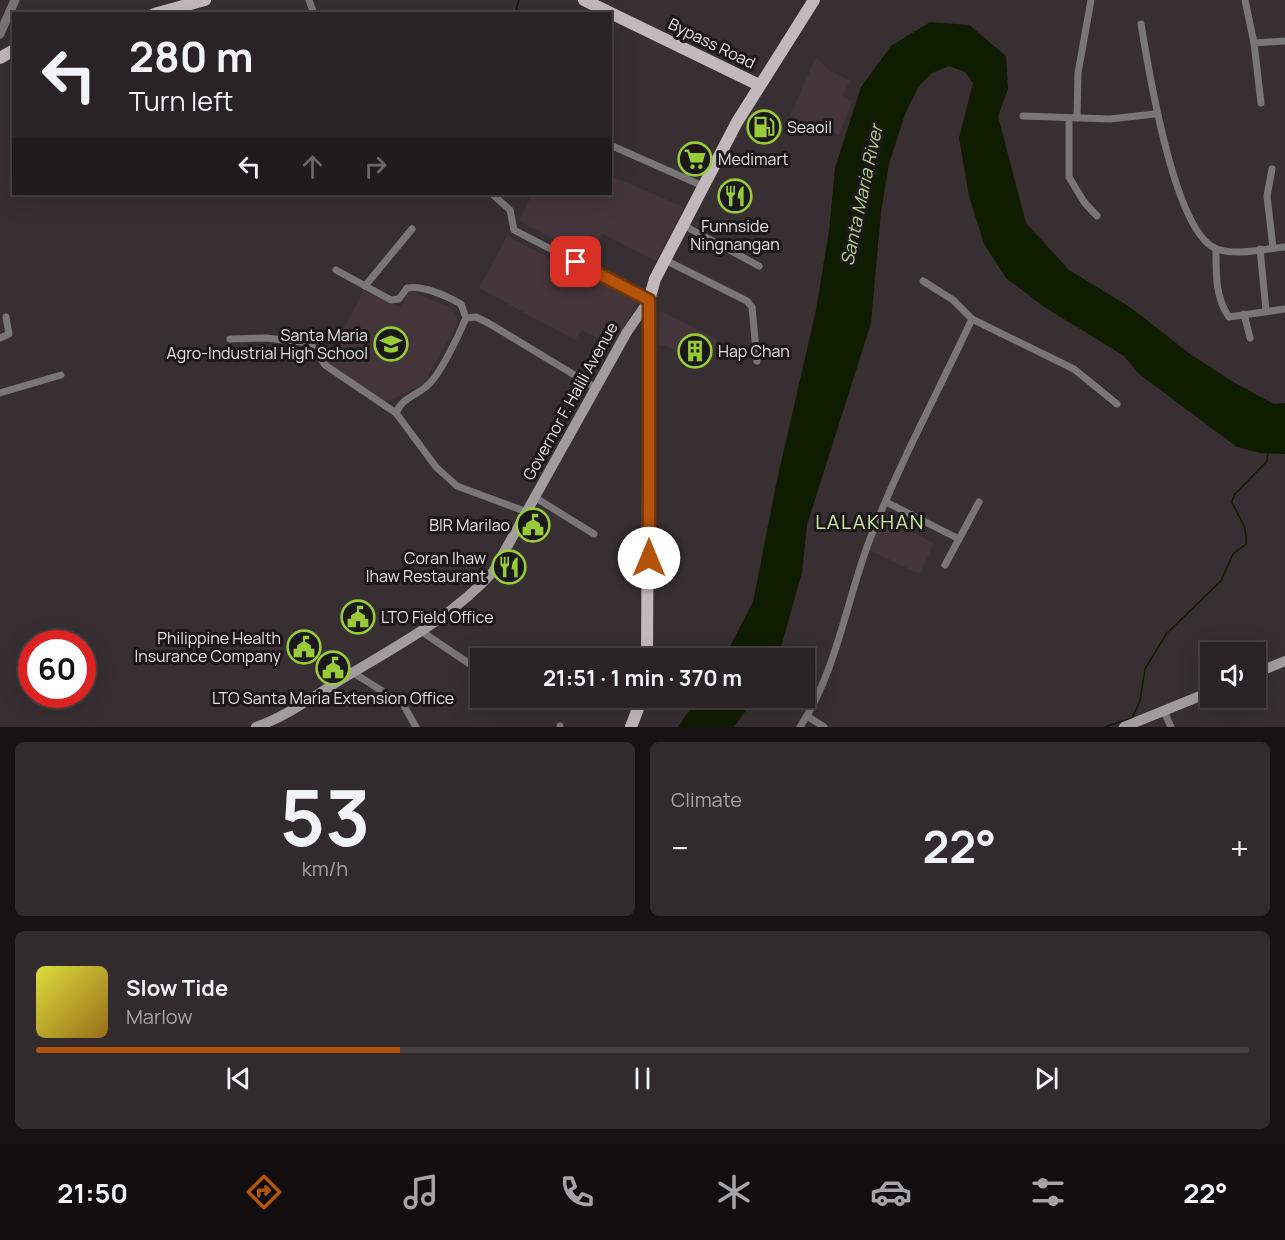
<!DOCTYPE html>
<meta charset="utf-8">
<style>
body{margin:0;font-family:Manrope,sans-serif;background:#312b2d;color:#f1f3f6;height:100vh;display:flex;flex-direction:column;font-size:22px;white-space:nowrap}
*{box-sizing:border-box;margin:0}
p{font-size:20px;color:#a5a4a7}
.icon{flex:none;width:33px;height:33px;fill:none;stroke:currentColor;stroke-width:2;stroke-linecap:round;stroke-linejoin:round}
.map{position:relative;height:727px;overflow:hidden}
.panel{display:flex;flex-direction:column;gap:15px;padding:15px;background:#171314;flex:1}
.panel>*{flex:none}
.top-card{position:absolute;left:12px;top:12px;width:600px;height:183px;border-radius:0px;box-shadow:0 6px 24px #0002,0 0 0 2px #454042;background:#292325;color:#f1f3f6;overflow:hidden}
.tools{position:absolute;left:1200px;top:642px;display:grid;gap:12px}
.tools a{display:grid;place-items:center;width:66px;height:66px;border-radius:0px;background:#292325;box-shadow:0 6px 24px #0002,0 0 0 2px #454042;font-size:30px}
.speed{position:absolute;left:18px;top:630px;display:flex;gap:12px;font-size:30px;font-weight:700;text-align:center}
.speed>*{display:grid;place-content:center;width:78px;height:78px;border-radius:50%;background:#292325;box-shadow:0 6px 24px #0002,0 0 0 2px #454042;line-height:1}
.speed .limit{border:9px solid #d22;background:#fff;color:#111}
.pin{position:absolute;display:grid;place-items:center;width:51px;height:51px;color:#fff;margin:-26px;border-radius:12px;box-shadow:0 3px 9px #0006}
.me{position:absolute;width:66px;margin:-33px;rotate:0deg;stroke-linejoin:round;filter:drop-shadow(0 0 4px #0008)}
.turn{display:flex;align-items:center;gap:21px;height:126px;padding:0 18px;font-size:27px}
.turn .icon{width:78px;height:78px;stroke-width:2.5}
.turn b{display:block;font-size:42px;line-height:51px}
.lanes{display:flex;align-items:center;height:57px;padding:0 18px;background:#0003;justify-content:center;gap:30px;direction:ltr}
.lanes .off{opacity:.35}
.big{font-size:45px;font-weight:700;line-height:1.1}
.panel .tile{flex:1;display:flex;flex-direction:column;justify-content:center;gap:9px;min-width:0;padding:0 21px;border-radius:9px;background:#312b2d}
.panel .dial{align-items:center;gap:0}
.dial b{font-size:78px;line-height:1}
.song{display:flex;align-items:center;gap:18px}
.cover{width:72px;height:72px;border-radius:9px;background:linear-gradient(135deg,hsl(60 70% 55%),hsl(40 70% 35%))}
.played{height:6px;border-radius:3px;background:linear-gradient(90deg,#b45309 30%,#454042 30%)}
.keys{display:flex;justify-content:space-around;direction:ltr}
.heat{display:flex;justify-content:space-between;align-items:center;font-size:33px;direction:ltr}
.panel .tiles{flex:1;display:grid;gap:15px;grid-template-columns:1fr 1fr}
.tile:last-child{grid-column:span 2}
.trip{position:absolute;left:470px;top:648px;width:345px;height:60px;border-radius:0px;background:#292325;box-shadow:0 6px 24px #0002,0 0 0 2px #454042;font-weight:700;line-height:60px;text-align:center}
.tabs{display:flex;height:96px;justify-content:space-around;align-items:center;background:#100e0f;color:#a5a4a7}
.tabs .icon{width:42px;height:42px}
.tabs .active{color:#b45309}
.tabs b{font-size:27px;color:#f1f3f6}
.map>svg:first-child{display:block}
.built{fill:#44353a}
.water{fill:#101c00}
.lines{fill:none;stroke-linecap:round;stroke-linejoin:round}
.stream{stroke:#101c00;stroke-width:1.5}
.minor{stroke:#7a7677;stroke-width:7}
.tertiary{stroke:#7a7677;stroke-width:9}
.secondary{stroke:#a39c9e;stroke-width:10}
.primary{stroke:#c3b9bc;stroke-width:12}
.route-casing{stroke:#753606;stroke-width:15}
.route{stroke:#b45309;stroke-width:10}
.labels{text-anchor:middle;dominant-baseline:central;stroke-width:6;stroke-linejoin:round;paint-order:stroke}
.street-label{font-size:16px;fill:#e4dfe1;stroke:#1c1819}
.poi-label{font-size:16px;fill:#e4dfe1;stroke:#1c1819;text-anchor:start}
.water-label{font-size:18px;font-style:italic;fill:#b3ce8f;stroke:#1c1819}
.quarter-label{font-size:20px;letter-spacing:1.5px;fill:#cceba2;stroke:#1c1819}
</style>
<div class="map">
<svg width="1285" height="727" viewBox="0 0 1285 727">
<rect width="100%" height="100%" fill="#372f31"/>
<g class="built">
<path d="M816,57L829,70L850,81L842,96L852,102L839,135L790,116Z"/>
<path d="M611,176L684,207L656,261L603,234L589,257L519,221L532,194H610Z"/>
<path d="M507,236L638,302L614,347L582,330L575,340L479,288Z"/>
<path d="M408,290L451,308L458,323L423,384L384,403L326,364L363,291L402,308Z"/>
<path d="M660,311L718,339L709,362L659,344Z"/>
<path d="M882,518L934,543L919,574L870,550Z"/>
</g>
<g class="water">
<path d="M930,22L969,25L1006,56L1008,89L998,116L1026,223L1069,270L1130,307L1190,354L1235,383L1274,404L1285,403V454L1260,453L1237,447L1139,374L1124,356L1046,308L1006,278L984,244L969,196L959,138L973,83L965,72L949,66L932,73L919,86L905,114L889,164L881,212L871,323L807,525L802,572L778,658H724L753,602L777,480L816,310L829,231L835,168L861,87L891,46Z"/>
<path d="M698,698H755L734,727H678Z"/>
</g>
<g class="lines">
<g class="stream">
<path d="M515,14L519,0"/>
<path d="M1105,727L1132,718L1140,701L1145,669L1167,633L1221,581L1233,554L1246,544C1248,526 1238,517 1232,502L1234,495L1267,461L1268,453"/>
</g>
<g class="minor">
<path d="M309,0L314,14"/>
<path d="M1245,0L1254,43L1261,103"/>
<path d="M1141,24C1148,66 1174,234 1217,249C1237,256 1264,249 1285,247"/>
<path d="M1254,43L1285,41"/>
<path d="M1023,116L1110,119L1155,114"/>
<path d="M1077,118L1078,73L1091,0"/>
<path d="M1069,119V177L1084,202L1097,216"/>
<path d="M610,145L703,186"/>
<path d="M1272,169L1267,196L1273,248"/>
<path d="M492,194L510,210L514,230L649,300"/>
<path d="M683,225L759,266"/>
<path d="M1216,249C1216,273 1215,297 1229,317L1285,309"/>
<path d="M1260,249L1266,310"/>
<path d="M665,260L747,301L752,307L757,361"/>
<path d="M336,270L391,300L399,299L407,288C424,285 446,296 461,304L466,318C459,335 441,373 428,385C416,396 403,397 396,413L436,467L457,486L527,512"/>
<path d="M923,281L953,300L972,319L1074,369L1117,404"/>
<path d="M365,286L412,229"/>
<path d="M1244,314L1250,338"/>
<path d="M466,318L476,317L490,324L596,388"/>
<path d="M0,338L9,334L6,317"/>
<path d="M230,339L266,338L310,343L325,365L396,413"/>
<path d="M0,393L61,375"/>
<path d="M536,498L594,534"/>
<path d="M886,502L959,539"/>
<path d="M945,565L979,502"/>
<path d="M421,631L480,671"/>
<path d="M352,672L403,704L416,727"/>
<path d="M1164,711L1171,727"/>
<path d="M807,716L824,727"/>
<path d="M560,726V727"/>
<path d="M800,727C837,671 846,601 870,539C899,464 938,392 972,319"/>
</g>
<path class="tertiary" d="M0,34L15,0"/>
<g class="secondary">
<path d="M1256,673L1285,661"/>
<path d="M256,727C290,715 321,691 352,673C402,643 454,615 493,572L627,332L649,300"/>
<path d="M1124,727L1210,692"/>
</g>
<g class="primary">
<path d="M584,0L759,85"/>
<path d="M154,14L205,0"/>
<path d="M0,58L14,50"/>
<path d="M647,658L649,300L655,279L737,122L814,0"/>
<path d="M631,727L642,698"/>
</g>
</g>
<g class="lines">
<g class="route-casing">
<path id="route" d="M576,262L649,300V558"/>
</g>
<use href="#route" class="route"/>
</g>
<defs>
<g id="fuel-ring" transform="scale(1.725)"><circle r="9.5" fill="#1c1819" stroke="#98cb37" stroke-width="1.5"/><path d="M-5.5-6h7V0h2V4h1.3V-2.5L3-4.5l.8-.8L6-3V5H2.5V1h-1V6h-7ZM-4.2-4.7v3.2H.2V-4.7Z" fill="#98cb37"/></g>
<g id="supermarket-ring" transform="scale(1.725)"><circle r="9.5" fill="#1c1819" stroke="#98cb37" stroke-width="1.5"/><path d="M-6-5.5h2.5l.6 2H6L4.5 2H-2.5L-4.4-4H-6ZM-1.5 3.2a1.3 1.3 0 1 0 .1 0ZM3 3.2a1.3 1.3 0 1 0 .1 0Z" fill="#98cb37"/></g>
<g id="restaurant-ring" transform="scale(1.725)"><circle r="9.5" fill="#1c1819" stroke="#98cb37" stroke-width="1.5"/><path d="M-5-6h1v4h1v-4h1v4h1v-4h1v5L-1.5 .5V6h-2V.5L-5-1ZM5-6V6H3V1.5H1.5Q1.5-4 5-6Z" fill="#98cb37"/></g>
<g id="school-ring" transform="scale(1.725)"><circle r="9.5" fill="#1c1819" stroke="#98cb37" stroke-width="1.5"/><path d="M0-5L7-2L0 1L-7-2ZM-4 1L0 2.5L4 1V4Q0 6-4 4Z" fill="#98cb37"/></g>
<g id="building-ring" transform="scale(1.725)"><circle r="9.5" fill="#1c1819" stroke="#98cb37" stroke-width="1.5"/><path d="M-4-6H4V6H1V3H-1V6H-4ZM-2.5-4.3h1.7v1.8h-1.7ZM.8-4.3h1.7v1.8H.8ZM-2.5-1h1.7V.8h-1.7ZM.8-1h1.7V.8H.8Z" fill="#98cb37"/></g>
<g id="civic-ring" transform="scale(1.725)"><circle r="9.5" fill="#1c1819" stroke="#98cb37" stroke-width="1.5"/><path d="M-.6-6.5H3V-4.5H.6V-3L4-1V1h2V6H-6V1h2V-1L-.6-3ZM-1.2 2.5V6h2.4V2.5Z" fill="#98cb37"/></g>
</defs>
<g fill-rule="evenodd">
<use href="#fuel-ring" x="764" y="127"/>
<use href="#supermarket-ring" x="695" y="159"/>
<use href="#restaurant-ring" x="735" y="196"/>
<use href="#school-ring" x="391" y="344"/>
<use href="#building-ring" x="695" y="351"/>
<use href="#civic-ring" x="533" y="525"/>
<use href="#restaurant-ring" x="509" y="567"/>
<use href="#civic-ring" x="358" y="617"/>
<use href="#civic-ring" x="304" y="647"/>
<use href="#civic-ring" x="333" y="668"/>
</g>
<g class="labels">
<g class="street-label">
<text transform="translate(712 43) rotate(26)">Bypass Road</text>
<text transform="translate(570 401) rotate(-61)">Governor F. Halili Avenue</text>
</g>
<g class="poi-label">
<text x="787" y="127">Seaoil</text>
<text x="718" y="159">Medimart</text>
<text x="735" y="226" text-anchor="middle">Funnside<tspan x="735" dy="18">Ningnangan</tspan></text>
<text x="368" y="335" text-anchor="end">Santa Maria<tspan x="368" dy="18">Agro-Industrial High School</tspan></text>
<text x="718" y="351">Hap Chan</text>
<text x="510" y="525" text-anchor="end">BIR Marilao</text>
<text x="486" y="558" text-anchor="end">Coran Ihaw<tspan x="486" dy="18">Ihaw Restaurant</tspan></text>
<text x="381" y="617">LTO Field Office</text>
<text x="281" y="638" text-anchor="end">Philippine Health<tspan x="281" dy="18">Insurance Company</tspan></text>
<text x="333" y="698" text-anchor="middle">LTO Santa Maria Extension Office</text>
</g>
<g class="water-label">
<text transform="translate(861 195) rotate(-78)">Santa Maria River</text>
</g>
<g class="quarter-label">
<text x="870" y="521">LALAKHAN</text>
</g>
</g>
</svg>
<div class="tools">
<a><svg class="icon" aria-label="sound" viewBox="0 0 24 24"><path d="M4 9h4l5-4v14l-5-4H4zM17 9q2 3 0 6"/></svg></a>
</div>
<div class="speed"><div class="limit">60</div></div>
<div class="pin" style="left:576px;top:262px;background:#d93025"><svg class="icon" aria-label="arrive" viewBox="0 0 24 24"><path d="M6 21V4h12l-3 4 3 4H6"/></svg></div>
<svg class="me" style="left:649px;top:558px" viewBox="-20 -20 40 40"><circle r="19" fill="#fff"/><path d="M0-13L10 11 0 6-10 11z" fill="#b45309"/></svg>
<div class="trip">21:51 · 1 min · 370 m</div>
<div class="top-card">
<div class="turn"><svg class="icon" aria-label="left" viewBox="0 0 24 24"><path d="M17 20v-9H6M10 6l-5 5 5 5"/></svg><div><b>280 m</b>Turn left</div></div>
<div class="lanes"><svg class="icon" aria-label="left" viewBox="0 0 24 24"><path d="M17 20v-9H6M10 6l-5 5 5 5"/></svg><svg class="icon off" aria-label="ahead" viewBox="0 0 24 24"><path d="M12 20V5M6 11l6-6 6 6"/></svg><svg class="icon off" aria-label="right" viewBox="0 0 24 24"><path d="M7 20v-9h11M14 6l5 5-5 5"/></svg></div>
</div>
</div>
<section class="panel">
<div class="tiles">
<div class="tile dial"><b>53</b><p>km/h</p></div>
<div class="tile"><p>Climate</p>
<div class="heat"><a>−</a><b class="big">22°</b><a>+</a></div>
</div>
<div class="tile">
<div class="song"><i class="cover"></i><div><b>Slow Tide</b><p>Marlow</p></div></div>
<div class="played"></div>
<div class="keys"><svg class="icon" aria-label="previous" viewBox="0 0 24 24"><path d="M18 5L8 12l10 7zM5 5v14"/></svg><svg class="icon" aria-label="pause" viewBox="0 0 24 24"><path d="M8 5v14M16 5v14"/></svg><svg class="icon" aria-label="next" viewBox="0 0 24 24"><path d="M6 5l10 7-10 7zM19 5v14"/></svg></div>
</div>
</div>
</section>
<nav class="tabs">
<b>21:50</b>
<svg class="icon active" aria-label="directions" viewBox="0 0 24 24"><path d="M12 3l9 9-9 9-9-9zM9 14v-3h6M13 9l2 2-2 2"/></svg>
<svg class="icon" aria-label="music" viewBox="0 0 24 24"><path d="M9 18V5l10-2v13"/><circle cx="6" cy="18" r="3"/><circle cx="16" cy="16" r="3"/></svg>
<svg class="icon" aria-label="phone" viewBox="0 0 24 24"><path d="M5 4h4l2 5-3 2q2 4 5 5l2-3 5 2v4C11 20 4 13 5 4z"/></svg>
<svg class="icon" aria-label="climate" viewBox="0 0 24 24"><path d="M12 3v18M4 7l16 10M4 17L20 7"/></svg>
<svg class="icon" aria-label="car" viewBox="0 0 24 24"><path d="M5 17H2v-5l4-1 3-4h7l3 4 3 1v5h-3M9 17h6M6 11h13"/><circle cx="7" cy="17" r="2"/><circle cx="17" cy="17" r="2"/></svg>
<svg class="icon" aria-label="filters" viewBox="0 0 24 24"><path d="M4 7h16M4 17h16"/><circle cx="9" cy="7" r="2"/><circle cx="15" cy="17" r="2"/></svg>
<b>22°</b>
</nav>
